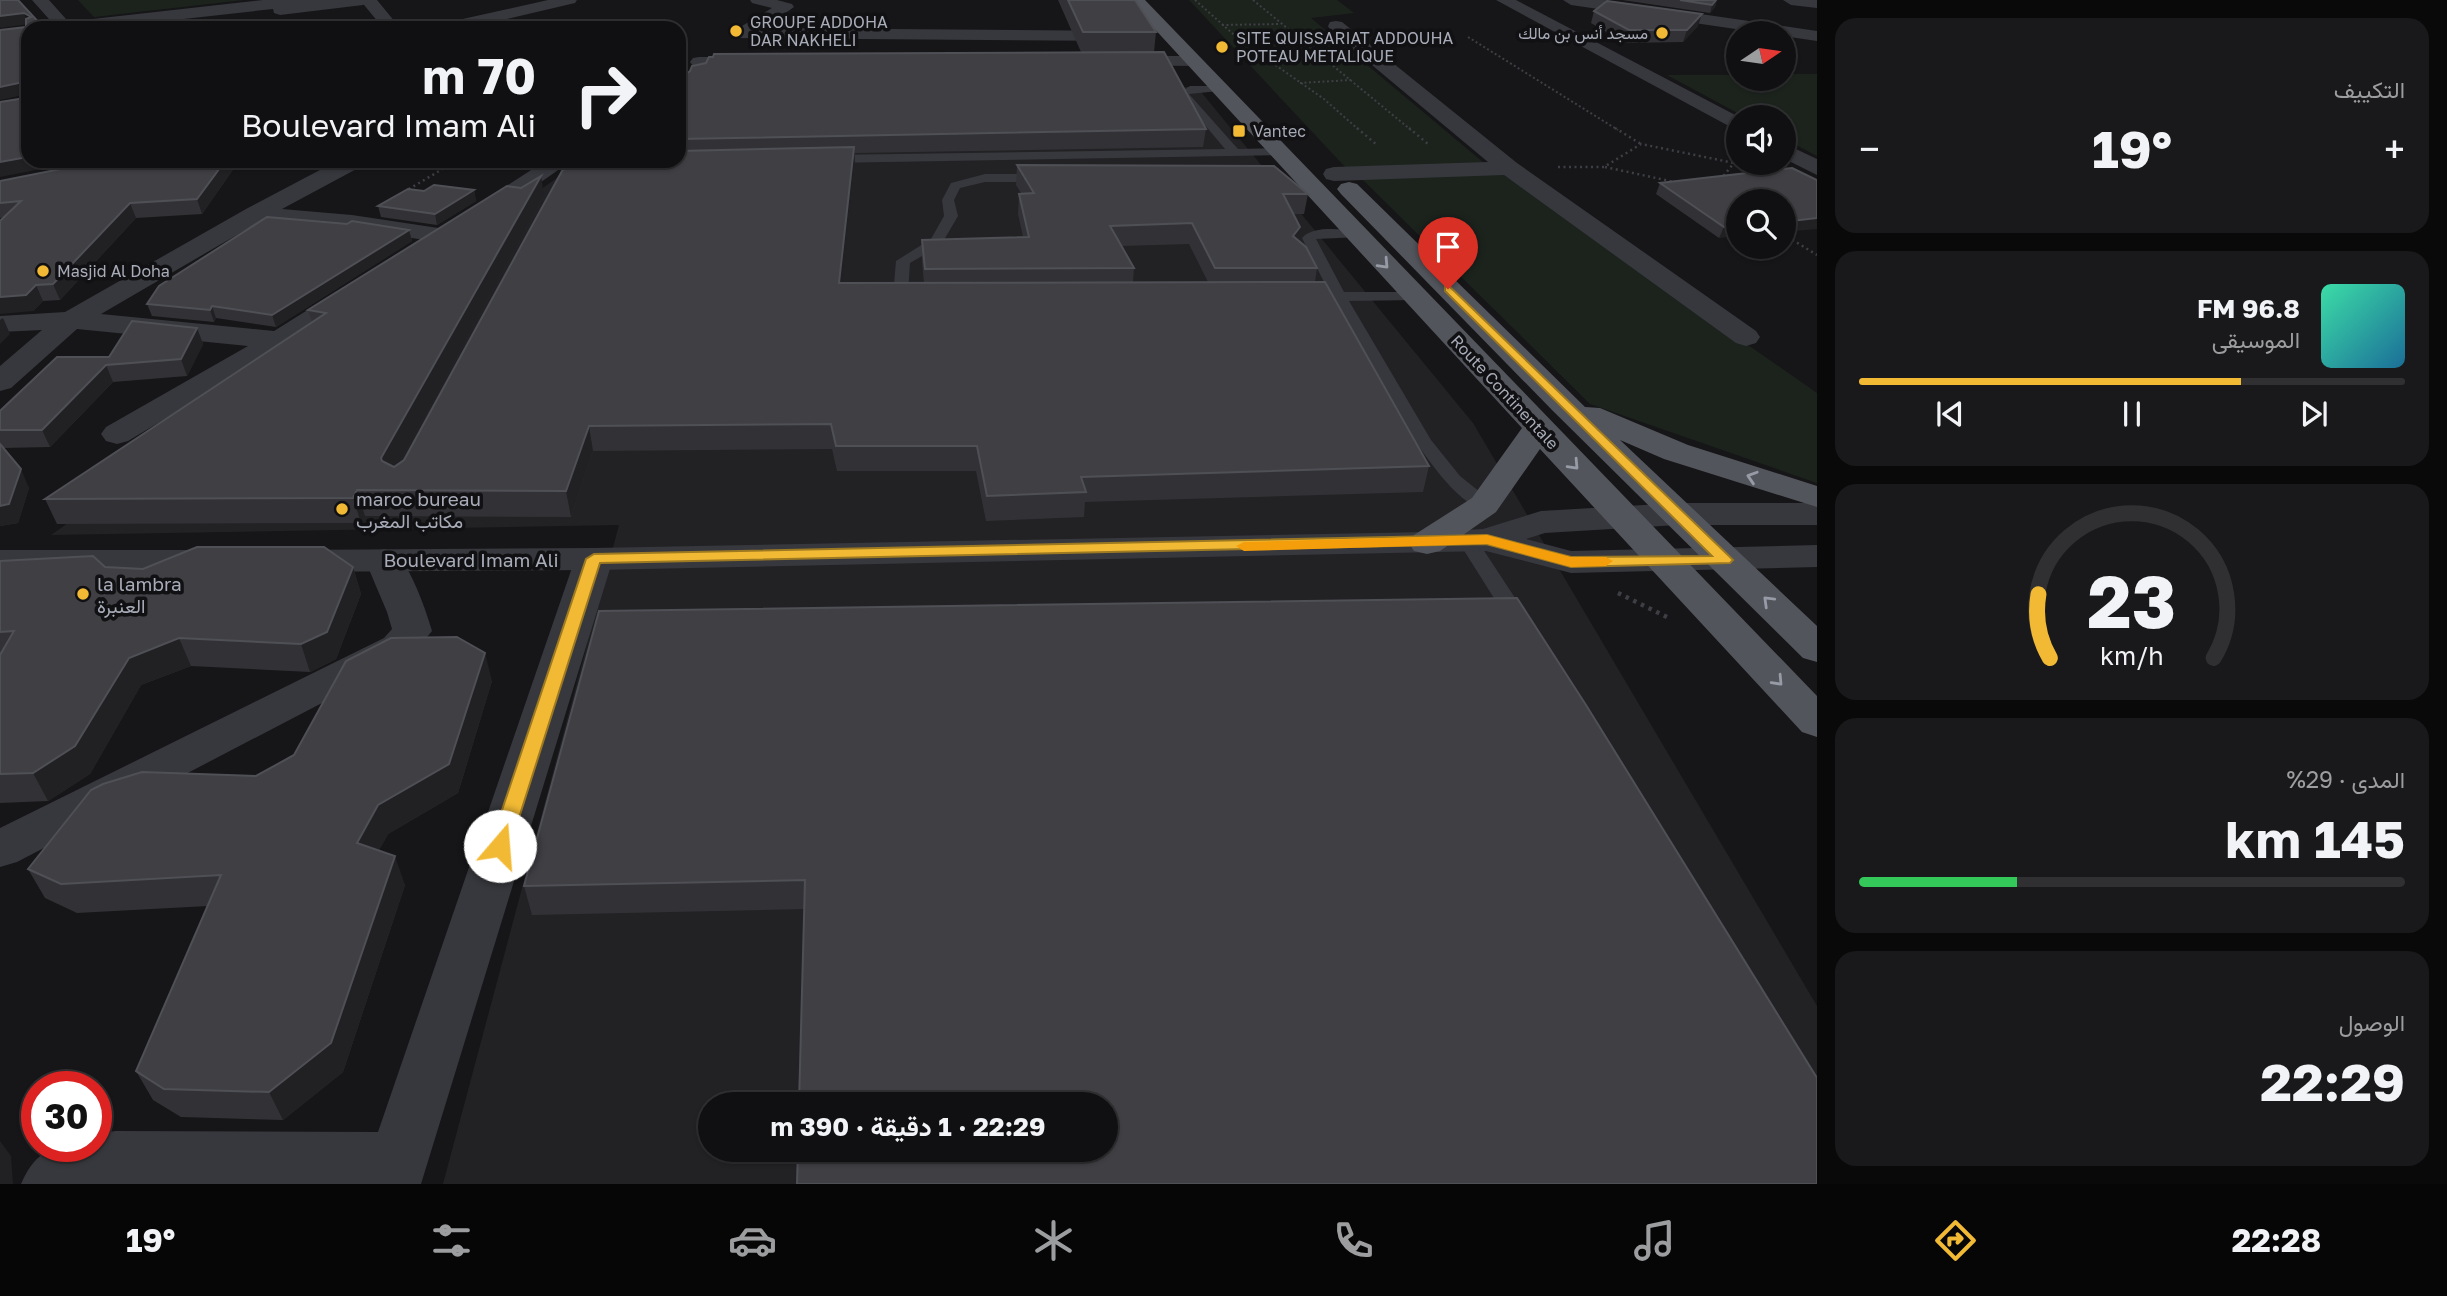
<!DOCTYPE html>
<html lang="ar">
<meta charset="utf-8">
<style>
body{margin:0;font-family:"Golos Text",Vazirmatn,sans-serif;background:#19191b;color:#f1f3f6;direction:rtl;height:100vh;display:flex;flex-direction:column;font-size:26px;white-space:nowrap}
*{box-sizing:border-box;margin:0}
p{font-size:23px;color:#9c9d9f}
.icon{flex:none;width:38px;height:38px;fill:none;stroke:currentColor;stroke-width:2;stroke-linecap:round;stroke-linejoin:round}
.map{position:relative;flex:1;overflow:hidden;direction:ltr}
.details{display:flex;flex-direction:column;gap:18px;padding:18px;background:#09090a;width:630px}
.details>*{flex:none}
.banner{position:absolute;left:21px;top:21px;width:665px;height:147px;border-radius:21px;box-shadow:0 2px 5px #0004,0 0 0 2px #303032;direction:rtl;background:#101012;color:#f1f3f6;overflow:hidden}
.needle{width:46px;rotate:77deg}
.buttons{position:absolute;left:1726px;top:21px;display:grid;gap:14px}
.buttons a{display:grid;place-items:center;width:70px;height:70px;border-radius:50%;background:#101012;box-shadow:0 2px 5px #0004,0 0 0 2px #303032;font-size:35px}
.speed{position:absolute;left:21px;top:1071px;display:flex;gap:14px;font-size:35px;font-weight:700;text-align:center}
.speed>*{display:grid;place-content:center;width:91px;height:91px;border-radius:50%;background:#101012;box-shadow:0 2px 5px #0004,0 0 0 2px #303032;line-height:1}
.speed .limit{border:10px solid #d22;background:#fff;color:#111}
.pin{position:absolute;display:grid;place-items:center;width:60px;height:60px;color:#fff;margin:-72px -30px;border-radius:50% 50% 50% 0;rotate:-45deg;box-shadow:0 0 7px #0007}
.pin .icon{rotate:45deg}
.me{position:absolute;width:77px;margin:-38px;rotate:18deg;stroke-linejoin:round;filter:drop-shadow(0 0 5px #0008)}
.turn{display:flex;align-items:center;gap:24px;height:147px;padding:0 35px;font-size:32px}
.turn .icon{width:91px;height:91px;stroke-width:2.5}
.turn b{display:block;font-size:49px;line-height:60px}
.big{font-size:52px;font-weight:700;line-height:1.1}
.details .card{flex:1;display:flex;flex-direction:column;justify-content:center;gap:10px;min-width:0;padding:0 24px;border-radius:21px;background:#19191b}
.details .dial{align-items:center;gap:0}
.dial svg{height:182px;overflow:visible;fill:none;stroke:#303032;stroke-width:7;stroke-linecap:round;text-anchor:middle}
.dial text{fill:#f1f3f6;stroke:none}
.song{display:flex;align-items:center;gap:21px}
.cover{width:84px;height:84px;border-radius:10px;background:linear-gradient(135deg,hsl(160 70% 55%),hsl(200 70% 35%))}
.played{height:7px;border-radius:4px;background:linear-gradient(90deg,#f2ba34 70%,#303032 70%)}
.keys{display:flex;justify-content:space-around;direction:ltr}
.heat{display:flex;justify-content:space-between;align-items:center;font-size:38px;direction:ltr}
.charge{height:10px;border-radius:5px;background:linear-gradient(90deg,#34c759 29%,#303032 0)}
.trip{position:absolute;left:698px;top:1092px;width:420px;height:70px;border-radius:35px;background:#101012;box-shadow:0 2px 5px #0004,0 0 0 2px #303032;font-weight:700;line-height:70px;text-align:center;direction:rtl}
.tabs{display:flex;height:112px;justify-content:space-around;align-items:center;background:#060607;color:#9c9d9f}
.tabs .icon{width:49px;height:49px}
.tabs .on{color:#f2ba34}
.tabs b{font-size:32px;color:#f1f3f6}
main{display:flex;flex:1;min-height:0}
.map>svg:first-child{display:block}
.built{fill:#222225;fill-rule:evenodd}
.green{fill:#1c231d}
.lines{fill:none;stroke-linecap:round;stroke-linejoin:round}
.path-far2{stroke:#3d3f44;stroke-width:2;stroke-dasharray:2 2.5;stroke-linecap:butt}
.path-far1{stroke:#3d3f44;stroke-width:2.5;stroke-dasharray:2 3.5;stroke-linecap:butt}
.path{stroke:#3d3f44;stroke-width:4.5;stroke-dasharray:3.5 5;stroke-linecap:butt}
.service{fill:#37383d;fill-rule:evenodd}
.minor{fill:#37383d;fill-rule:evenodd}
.tertiary{fill:#37383d;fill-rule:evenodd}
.primary{fill:#53555c;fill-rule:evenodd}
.wall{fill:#323236;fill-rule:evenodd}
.shaded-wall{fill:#212124}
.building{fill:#3f3f44;stroke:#4f5056;stroke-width:2}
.oneway{stroke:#979ba6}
.route{fill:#f2ba34;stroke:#9d7922;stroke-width:2}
.slow{fill:#f59e0b}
.poi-dot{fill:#f2ba34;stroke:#111113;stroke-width:2.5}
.labels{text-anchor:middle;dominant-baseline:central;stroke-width:7;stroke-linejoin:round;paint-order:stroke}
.far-poi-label{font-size:16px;fill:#a8acb8;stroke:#111113;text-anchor:start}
.far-street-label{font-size:16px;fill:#a8acb8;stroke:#111113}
.poi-label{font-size:19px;fill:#a8acb8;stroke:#111113;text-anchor:start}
.street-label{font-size:19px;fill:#a8acb8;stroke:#111113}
</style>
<main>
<section class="details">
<div class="card"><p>التكييف</p>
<div class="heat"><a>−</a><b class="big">19°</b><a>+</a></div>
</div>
<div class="card">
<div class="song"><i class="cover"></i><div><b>96.8 FM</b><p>الموسيقى</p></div></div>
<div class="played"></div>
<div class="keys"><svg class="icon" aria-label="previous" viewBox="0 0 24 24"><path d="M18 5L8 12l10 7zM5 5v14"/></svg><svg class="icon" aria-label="pause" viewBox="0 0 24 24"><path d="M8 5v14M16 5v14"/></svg><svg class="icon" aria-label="next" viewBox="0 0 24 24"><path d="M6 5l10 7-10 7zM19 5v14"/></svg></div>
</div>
<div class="card dial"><svg viewBox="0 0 100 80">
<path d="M14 69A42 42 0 1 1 86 69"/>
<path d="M14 69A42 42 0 0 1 9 41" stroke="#f2ba34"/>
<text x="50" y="56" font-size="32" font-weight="700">23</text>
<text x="50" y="72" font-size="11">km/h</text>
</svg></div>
<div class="card"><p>المدى · 29%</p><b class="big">145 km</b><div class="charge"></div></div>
<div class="card"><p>الوصول</p><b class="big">22:29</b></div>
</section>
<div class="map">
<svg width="1817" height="1184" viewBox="0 0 1817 1184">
<rect width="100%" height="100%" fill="#161618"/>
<path class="built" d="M1197,87L1473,423L1817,1006V1184H443L619,525L51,535L581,161H679V92L682,90ZM710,1104H1106V1150H710Z"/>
<g class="green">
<path d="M78,0H244L94,17Z"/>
<path d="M1189,0H1337L1354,13L1311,18L1484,163L1346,168Z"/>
<path d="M1783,74H1817V156L1783,138V117H1745L1667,75H1738V79H1783Z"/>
<path d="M1501,173L1817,393V483L1590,404L1362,179Z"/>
</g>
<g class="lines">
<g class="path-far2">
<path d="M1195,0L1241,41L1324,99L1359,130"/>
<path d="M1253,0L1411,130"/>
<path d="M1222,25L1280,24"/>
<path d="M1468,37L1618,130"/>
<path d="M1300,83L1351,80"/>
</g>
<g class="path-far1">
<path d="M1357,128L1377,145"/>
<path d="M1409,128L1428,144"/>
<path d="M1615,128L1641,144"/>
<path d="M1558,167H1604L1641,144L1734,163"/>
<path d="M1605,167L1679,183"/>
<path d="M1720,180L1734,163L1738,162"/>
<path d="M404,192L456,161"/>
<path d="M1783,234L1817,255"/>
</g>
<path class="path" d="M1618,593L1667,617"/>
<g class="service">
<path d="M1190,86H1223L1224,88L1219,91L1189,94L1238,149L1279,148L1283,149V155L828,163L822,159L828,155L1225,149L1178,93Z"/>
<path d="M985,174H1042L1048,178L1042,182H985L960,188L954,200L958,216L941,245L910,263L908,293L921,296L923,299L916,303L895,299L893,296L896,261L931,239L944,216L942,200L951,183Z"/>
<path d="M1356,230L1363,234L1361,237L1316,239L1344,292H1415L1422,296L1415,300L1349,301L1431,440L1460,476L1491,501L1494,505L1491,509C1446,520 1355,338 1334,301H1305L1298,297L1305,293L1329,292L1302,238C1313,225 1340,230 1356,230Z"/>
<path d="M1468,535L1475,537L1531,622L1528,627H1512L1509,622L1458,541L1461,537Z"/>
</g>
<g class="minor">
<path d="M32,0H49L74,28H57Z"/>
<path d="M360,0H377L400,28H383Z"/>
<path d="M548,0H577L575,3L468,28H438L440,24Z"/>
<path d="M750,0H777L792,4L794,7L764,28L1126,31L1135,36L1126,41L736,38L733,34L737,29L772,8L752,3Z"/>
<path d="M1496,0H1516L1739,117L1738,131Z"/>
<path d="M1563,0H1604L1817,31V41L1783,36V33H1763L1571,5Z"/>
<path d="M1783,0H1817V8L1791,5Z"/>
<path d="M1336,21L1342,22L1517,163L1756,331L1760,337L1756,343L1746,346L1736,343L1504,175L1334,181L1326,179L1323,174L1326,169L1334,167L1488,162L1330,30L1328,26L1330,22Z"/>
<path d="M1115,56H1194L1203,61L1194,66L1109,65L1106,61Z"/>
<path d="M699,57H758L767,62L758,67L693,66L690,62L693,58Z"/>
<path d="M1783,143L1817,159V175L1783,158Z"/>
<path d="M337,161H365L362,166L282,209L352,215L445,229L454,231L457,236L454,241L445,243L352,229L259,222L101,314L274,331L346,286L356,284L366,286L370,292L366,298L128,441L117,444L106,441L101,434L106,427L248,346L77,329L11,388L0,391V366L42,330L0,332V316L65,312L246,209Z"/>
<path d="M545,161H571L484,222L475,224L466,222L463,217L466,212Z"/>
<path d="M594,548L607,551L613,559L421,1184H21C38,1145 57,1146 96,1146V1135L115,1131L378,1132L575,559L581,551Z"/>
<path d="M384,549L397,552C413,575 424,604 432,631L412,656L17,862L0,867V828L384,638L392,629L387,612L365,560L371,552Z"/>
</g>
<g class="tertiary">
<path d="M263,0H371L363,5L280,15L274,13L273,9L102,28H49L57,23Z"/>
<path d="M1678,503H1817V525H1678L1545,533L1526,539L1571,551L1817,545V567L1571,573L1486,551L594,570L289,572L276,569L270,561L276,553L289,550L594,548L1427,532L1483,529L1541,511Z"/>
<path d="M0,550H215L228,553L234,561L228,569L215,572H0Z"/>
</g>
<g class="primary">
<path d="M1128,0H1145L1817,696V737L1802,732L1540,449L1496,512L1440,551L1427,554L1414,551L1409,543L1414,535L1472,498L1522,428Z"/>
<path d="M1349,182L1357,184L1585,407L1600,408L1688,445L1817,486V507L1664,459L1620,440L1817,626V662L1803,658L1552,410L1341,194L1337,189L1341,184Z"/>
</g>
</g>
<g class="wall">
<path d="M1058,0H1135L1156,32L1154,52L1206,129L1203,147L855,153V166L842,283H924L922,261V240L1023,237L1018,214L1019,194L1021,193L1016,185L1017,165L1308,194L1304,214H1293L1297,240L1317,268L1315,282L1429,466L1423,492L1085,502L1084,517L986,521L976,471H837L832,449L593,451L571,517L365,516L361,523L57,524L45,499L312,322L308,310L544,195L398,464L404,460L679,161V79L1081,52ZM1189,244L1208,282H1133L1134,268L1122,246Z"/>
<path d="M1622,0H1717L1715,7L1710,13Z"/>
<path d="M1594,11L1698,26L1683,42L1625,43L1591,23Z"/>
<path d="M101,161H239L202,214L136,218L60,300L43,301L33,311L4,217L0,218V181Z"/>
<path d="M1792,168L1719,238L1656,194L1660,183Z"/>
<path d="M474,190L476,201L437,225L381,217L378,206L424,191Z"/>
<path d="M409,230L412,241L276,327L216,318L214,322L152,316L147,304Z"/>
<path d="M197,328L203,344L187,376L113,382L50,447L3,448L29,488L18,523L0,526V411L109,357Z"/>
<path d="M0,561L143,569L353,567L361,594L336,659L310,672L191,666L141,685L90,774L48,801L0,803Z"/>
<path d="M1517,598L804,909L532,915L524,886Z"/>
<path d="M492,681L458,793L388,834L379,850L405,885L343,1072L283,1120L181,1117L153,1100L136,1071L208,906L77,913L45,898L28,869Z"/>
</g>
<g class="shaded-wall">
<path d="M1717,0L1715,7L1710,13L1712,5Z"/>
<path d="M24,13L29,24L0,28V16Z"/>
<path d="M1702,14L1698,26L1683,42L1687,30Z"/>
<path d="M23,82L28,94L0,100V87Z"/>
<path d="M854,147L855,166L840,305L839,283Z"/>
<path d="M28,157V161H82L0,177V162Z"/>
<path d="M225,161H239L202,214L197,199Z"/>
<path d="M541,176L544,195L388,483L381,458Z"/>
<path d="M474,190L476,201L437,225L435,214Z"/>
<path d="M130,203L136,218L60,300L53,284Z"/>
<path d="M1817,218V229L1783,232V222Z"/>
<path d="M1738,226V236L1719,238L1724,227Z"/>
<path d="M1300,227L1296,248L1293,236Z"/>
<path d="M409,230L412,241L276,327L272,315Z"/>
<path d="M36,285L43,301L33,311L0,314V297Z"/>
<path d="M212,306L216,318L214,322L210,310Z"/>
<path d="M3,318L10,334L0,344V320Z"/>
<path d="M197,328L203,344L187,376L181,359Z"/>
<path d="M106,365L113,382L50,447L42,430Z"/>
<path d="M589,426L593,451L571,517L566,491Z"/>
<path d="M21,469L29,488L18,523L0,526V506Z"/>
<path d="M357,490L365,516L361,523L353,498Z"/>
<path d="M353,567L361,594L336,659L310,672L301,644Z"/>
<path d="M179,638L191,666L141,685L90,774L48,801L33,773L129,658Z"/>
<path d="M485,653L492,681L458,793L388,834L367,872L357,843L378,805Z"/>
<path d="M395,856L405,885L343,1072L283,1120L269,1092Z"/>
<path d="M0,1141L11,1156L13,1184H0Z"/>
</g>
<g class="building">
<path d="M0,0H18L44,28H28V157L0,162V102L25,98L26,84L23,82L0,87V30L26,27V19L31,17L24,13L0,16Z"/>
<path d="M1068,0H1135L1156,32H1083Z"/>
<path d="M1680,0H1716L1712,5Z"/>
<path d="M1607,1L1702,14L1687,30H1629L1594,11Z"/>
<path d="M116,23L117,28H72Z"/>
<path d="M1164,52L1206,129L679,139V79L690,71L692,66L706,63L709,57H713L714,54Z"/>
<path d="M854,147L839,283L1325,282L1429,466L1081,477L1086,492L987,496L977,446H836L831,424L589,426L566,491L357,490L353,498L45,499L326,313L308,310L507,186L521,188L541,176L381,458L382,461L394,467L404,460L562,171L576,161H679V151Z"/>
<path d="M101,161H225L197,199L130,203L53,284L36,285L26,295L0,297V221L21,201L0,203V181Z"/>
<path d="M1017,165L1274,166L1308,194H1283L1300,227L1293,236L1306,247L1317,268H1215L1192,223L1110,226L1134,268L925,269L922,240L1029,237L1019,194L1034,193Z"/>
<path d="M1792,168L1817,180V218L1783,222V201H1738V226L1724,227L1660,183Z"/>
<path d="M434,185L474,190L435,214L378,206L408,189L424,191Z"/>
<path d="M267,217L347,224L352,221L409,230L272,315L212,306L210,310L147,304L159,286Z"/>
<path d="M132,321L197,328L181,359L106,365L42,430H0V411L57,357H109Z"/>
<path d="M0,444L21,469L9,504L0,506Z"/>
<path d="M197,547H324L353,567L327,632L301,644L179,638L129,658L75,746L33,773L0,774V655L14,631L0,632V561L93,556L105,567L143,569Z"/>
<path d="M1517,598L1586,705L1817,1078V1184H797L798,1150H1106V1104H799L805,880L524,886L599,611Z"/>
<path d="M457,637L485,653L449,764L378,805L357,843L395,856L331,1043L269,1092L164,1089L136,1071L221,875L61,884L28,869L91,790L103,784L142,772L256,776L294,755L346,661L391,638Z"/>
</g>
<defs><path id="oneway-chevron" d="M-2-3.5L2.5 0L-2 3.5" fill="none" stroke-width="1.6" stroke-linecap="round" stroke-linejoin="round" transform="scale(1.75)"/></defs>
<g class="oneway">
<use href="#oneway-chevron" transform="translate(1384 264) rotate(47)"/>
<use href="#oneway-chevron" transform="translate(1574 465) rotate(47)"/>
<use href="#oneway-chevron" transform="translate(1752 477) rotate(-162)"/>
<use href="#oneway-chevron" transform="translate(1768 601) rotate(-136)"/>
<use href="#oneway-chevron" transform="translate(1778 681) rotate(47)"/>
</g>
<path class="route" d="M1448,285L1730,557L1733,560L1730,563L1571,567L1486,544L600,563L510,846L507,851L500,854L493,851L490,846L586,559L594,554L1487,535L1571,557L1712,556L1445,291V286Z"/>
<path class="slow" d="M1487,535L1571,557H1606L1613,561L1606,566L1571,567L1487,544L1244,551L1236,546L1244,542Z"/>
<g class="poi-dot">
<circle cx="736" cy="31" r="7"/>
<circle cx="1662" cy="33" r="7"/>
<circle cx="1222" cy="47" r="7"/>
<rect x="1232" y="124" width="14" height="14" rx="3.5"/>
<circle cx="43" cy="271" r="7"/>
<circle cx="342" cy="509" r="7"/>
<circle cx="83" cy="594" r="7"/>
</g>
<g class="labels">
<g class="far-poi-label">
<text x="750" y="22">GROUPE ADDOHA<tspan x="750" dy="18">DAR NAKHELI</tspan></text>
<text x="1648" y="33" text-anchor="end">مسجد أنس بن مالك</text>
<text x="1236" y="38">SITE QUISSARIAT ADDOUHA<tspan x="1236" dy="18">POTEAU METALIQUE</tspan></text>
<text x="1253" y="131">Vantec</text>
<text x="57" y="271">Masjid Al Doha</text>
</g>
<g class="far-street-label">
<text transform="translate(1505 392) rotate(47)">Route Continentale</text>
</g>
<g class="poi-label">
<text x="356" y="498">maroc bureau<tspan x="356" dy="22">مكاتب المغرب</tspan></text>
<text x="97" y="583">la lambra<tspan x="97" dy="22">العنبرة</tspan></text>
</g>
<g class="street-label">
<text x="471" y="559">Boulevard Imam Ali</text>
</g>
</g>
</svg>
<div class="buttons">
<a><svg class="needle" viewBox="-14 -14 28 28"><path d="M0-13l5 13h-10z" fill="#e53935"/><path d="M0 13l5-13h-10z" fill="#9c9d9f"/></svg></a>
<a><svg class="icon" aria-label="sound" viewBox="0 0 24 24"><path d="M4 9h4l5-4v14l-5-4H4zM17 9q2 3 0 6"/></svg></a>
<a><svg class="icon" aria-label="search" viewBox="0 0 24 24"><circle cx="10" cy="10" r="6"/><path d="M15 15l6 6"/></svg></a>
</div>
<div class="speed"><div class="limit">30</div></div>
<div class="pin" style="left:1448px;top:289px;background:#d93025"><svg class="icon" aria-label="arrive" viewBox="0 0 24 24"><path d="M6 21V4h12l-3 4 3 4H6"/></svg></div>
<svg class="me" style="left:500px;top:846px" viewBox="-20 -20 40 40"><circle r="19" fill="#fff"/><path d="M0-13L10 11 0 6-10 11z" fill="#f2ba34"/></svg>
<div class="trip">22:29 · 1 دقيقة · 390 m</div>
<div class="banner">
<div class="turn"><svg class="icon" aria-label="right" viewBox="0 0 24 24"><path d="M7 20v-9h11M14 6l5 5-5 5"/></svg><div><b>70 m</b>Boulevard Imam Ali</div></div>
</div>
</div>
</main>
<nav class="tabs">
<b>22:28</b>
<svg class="icon on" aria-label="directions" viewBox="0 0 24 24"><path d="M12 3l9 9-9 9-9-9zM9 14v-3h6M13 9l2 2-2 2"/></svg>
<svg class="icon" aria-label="music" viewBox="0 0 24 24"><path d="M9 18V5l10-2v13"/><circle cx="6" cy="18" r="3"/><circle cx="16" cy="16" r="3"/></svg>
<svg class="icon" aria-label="phone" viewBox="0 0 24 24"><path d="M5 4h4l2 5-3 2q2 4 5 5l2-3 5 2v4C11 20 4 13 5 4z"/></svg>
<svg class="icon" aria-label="climate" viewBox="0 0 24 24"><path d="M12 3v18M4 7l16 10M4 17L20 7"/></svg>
<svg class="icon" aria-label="car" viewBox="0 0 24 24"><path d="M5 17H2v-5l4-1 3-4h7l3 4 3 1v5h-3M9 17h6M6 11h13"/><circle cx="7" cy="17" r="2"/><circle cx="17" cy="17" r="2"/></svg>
<svg class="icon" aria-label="filters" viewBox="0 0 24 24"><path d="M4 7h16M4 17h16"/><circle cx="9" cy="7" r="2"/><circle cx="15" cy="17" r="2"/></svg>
<b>19°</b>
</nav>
